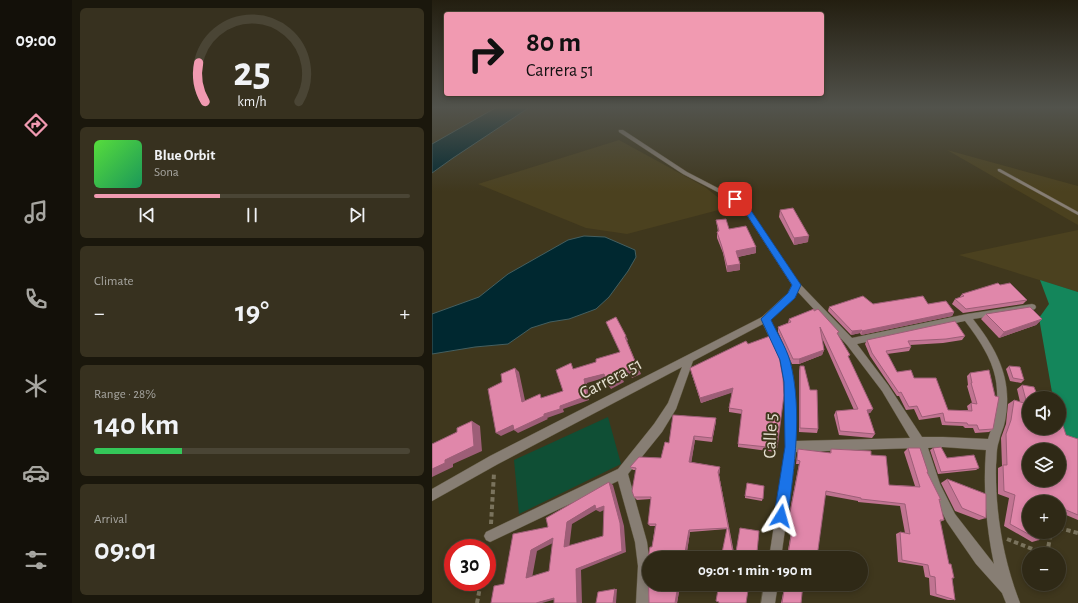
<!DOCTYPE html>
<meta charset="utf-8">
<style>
body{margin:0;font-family:"Alegreya Sans",sans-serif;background:#37311f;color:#f1f3f6;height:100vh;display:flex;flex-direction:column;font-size:15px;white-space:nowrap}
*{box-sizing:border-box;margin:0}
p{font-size:13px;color:#a7a6a1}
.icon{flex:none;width:22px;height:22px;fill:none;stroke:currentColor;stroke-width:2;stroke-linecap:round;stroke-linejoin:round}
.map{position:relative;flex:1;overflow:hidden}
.panel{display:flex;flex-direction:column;gap:8px;padding:8px;background:#1a170c;width:360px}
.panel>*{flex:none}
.guide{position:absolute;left:12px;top:12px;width:380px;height:84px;border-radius:4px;box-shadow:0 2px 6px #0003,0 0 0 1px #4a4535;background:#f19ab1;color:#111;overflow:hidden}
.controls{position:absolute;left:590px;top:391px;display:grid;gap:8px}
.controls a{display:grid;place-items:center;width:44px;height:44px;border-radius:50%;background:#2f2916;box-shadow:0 2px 6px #0003,0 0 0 1px #4a4535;font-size:20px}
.speed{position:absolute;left:12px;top:539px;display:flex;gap:8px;font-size:20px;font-weight:700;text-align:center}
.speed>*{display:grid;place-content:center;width:52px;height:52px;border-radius:50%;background:#2f2916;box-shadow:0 2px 6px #0003,0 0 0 1px #4a4535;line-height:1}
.speed .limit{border:6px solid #d22;background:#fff;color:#111}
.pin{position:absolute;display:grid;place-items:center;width:34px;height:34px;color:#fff;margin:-17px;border-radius:8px;box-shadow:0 2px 6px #0006}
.me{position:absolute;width:44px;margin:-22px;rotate:8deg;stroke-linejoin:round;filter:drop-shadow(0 0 3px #0008)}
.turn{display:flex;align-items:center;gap:14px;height:84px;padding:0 16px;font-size:18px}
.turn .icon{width:52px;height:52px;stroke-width:2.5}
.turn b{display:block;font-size:28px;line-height:34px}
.big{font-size:30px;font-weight:700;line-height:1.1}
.panel .tile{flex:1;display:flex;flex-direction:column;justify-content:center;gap:6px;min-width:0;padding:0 14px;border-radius:6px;background:#37311f}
.panel .dial{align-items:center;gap:0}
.dial svg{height:104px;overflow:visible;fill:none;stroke:#4a4535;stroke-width:7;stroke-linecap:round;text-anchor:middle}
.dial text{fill:#f1f3f6;stroke:none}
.song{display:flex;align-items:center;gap:12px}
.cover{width:48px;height:48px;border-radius:6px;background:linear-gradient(135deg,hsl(110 70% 55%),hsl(150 70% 35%))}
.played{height:4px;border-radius:2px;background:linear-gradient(90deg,#f19ab1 40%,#4a4535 40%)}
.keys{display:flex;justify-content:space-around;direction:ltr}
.heat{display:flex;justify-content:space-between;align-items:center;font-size:22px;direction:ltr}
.charge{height:6px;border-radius:3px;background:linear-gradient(90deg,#34c759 28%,#4a4535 0)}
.trip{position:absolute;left:210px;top:551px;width:226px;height:40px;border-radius:20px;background:#2f2916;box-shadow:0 2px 6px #0003,0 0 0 1px #4a4535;font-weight:700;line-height:40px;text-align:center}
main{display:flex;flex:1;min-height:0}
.menu{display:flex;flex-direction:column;width:72px;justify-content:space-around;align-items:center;background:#131009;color:#a7a6a1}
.menu .icon{width:28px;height:28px}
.menu .current{color:#f19ab1}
.menu b{font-size:18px;color:#f1f3f6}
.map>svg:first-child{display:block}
.built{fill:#4b411f}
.green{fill:#0f4f35}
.forest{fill:#14865b}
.water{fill:#002830;stroke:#445f60}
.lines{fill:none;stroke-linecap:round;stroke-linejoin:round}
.service-casing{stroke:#5d553d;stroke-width:1}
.minor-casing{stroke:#5d553d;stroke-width:1}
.path{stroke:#7a735d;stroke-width:4;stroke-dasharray:4.5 3;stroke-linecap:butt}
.service{fill:#877e74;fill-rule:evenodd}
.minor{fill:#877e74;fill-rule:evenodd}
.wall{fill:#c17492}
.shaded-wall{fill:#9d5e77}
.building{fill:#e087aa;stroke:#9d5e77;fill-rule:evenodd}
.route{fill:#1a73e8;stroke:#114b97}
.labels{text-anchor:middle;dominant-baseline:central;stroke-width:4;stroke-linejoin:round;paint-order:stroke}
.near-street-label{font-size:18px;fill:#e4dfd0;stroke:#3f371d}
</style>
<main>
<nav class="menu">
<b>09:00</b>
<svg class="icon current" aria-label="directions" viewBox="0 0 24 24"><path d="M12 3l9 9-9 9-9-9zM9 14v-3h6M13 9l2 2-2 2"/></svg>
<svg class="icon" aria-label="music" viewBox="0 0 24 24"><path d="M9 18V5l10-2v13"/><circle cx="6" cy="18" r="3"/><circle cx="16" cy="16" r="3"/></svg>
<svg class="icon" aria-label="phone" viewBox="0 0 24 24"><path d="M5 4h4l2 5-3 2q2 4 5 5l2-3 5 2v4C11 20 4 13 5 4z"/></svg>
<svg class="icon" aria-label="climate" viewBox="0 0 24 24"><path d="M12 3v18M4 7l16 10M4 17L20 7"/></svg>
<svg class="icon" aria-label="car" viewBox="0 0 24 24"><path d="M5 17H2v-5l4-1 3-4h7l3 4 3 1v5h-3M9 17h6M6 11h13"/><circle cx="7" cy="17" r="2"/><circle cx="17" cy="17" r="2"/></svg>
<svg class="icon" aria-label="filters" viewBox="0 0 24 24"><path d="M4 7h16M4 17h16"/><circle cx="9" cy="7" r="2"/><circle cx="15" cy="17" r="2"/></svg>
</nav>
<section class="panel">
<div class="tile dial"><svg viewBox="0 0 100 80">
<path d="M14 69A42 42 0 1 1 86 69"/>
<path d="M14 69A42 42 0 0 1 9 39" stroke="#f19ab1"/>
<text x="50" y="56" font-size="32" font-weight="700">25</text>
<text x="50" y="72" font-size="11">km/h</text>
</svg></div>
<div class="tile">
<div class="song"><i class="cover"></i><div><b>Blue Orbit</b><p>Sona</p></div></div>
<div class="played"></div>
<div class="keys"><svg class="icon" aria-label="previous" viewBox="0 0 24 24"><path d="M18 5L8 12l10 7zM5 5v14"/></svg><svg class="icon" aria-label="pause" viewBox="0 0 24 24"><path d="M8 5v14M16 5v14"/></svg><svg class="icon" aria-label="next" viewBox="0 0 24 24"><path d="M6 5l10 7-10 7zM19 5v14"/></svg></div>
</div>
<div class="tile"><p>Climate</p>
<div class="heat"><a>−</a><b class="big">19°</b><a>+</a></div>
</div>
<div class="tile"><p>Range · 28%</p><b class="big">140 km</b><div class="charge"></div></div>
<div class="tile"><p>Arrival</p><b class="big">09:01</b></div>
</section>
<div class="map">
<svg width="646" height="603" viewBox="0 0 646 603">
<rect width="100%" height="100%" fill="#3f371d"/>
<g class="built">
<path d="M187,140L273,187L298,207L195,234L154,228L46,184Z"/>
<path d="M515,150L646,186V225Z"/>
<path d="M646,230V292L527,255Z"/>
</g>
<path class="green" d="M176,417L189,464L87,514L82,460Z"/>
<path class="forest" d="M608,280L646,292V469L627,428V398H621L607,318L617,304Z"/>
<g class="water">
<path d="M65,107H98L21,158L0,173V144Z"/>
<path d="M152,236L173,237L203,250L204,257L196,271L177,297L164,309L137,319L118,322L99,328L76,344L43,347L0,354V314L47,297L76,274L136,240Z"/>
</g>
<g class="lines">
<g class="service-casing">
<path id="service" d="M566,169H568L646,212V215L566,171Z"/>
</g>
<g class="minor-casing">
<g id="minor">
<path d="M187,130H191L255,172L305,198L317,210L367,283L420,338L535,314L600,304L603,305L604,307L603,309L600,310L541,319C566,351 581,380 573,421C572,428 568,434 567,441C564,449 565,457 564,465C563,512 571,559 588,603H574L570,593L544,564L515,522L497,486L484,448L364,452L349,558H337L354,447L352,382L348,360L331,324L261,361L244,409L230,432L196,474L215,542L217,558L218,603H204L206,566L203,542L186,481L58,542L54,540L52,536L54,532L186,469L222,424L236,403L250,367L66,464L0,501V489L58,456L330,317L356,293L360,285L313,212L301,200L251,174L187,132ZM365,291L415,345L450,391L478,438L364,441L362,382L358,360L338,320L362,297ZM533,321C565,363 574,388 556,439L511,437H490L456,385L425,344ZM511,447L554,450C551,488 554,526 562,564L523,514L508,484L496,448Z"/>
<path d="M332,584H346L343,603H329Z"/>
</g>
</g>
<g class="path">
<path d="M59,524L62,473"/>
<path d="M627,528L646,533"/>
<path d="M575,539L613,554"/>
<path d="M55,553L56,546"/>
<path d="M615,554L619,532"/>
<path d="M45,603L49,582"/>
</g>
<use href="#service" class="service"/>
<use href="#minor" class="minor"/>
</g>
<g class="wall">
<path d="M348,210L376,242L362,245L347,217Z"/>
<path d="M284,220L324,247V253L306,257L308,264V270L295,272L291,253L285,238V232H286Z"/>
<path d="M568,285L595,300L591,304L531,313L520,304L523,299L527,298L530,294Z"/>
<path d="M441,304H496L522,312L520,316L429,335L428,333L419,335L396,311L397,307Z"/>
<path d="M382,309L406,336L441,409L438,413H436L443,434L440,438L407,435L402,415L404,411L422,410L390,338L392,350L390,355L367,364H360L346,332V327L356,323L357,319Z"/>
<path d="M554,314L610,319L604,325L567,338L549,319Z"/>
<path d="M533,336L530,340L511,343L478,345L479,347L477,351L455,354L465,372L482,378L516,410H536L535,406L539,403H540L535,386L536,385L535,376L538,373L561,429L557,432L543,433L541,428H533L531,426L510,425L508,417L487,420L482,409L474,410L467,396H465L438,356L433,344L435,340Z"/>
<path d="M368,366L378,390L386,429L385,433L367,432V371Z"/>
<path d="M577,366L592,380L589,383L578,381L574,369Z"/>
<path d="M259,372L352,395L344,452L306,447V444L310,414L297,412V408L300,392L269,403Z"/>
<path d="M590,385L597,398L634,435L646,439V520L627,512V502H597L607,540L600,542L572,526L577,498L566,494V468L570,466L569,438L574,424L576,404L582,400L588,402L585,389Z"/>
<path d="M241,415L284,418V421L280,442L263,440L259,462L288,467V470L287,475L303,558L308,528L327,531L325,552L327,553V554L326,558H289L295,529L258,532L254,558H217V584H251L250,586H248L245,603H217L216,559L218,547H220L223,526H218L216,524L219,499L205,500L202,497L200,491L204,470H201L198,467L207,457L229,458L233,442L237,443Z"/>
<path d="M476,448L496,472H495L509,500L507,502L512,520L508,522L517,564L522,578H520L523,600H516L498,595L497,578L493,577L491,566L466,562L464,534L468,532L473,533L468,506L426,502V501L393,495L385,557L383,558L379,556L378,558H357V557L355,556L360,527L355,526L367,464H364L366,449L398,453L399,449L439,455L457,485L483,486L472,452Z"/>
<path d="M501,448L515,458L547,468L544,470L506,474L498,450Z"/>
<path d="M515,479L554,518L547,520L523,511L509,483Z"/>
<path d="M332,486L330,501L313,498V496Z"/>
<path d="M353,584H374L373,585L371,584L369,603H349Z"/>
</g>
<g class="shaded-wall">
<path d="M377,236L376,242L362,245V238Z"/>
<path d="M324,247V253L305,257L304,251Z"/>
<path d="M308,264V270L295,272V266Z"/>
<path d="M522,312L520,316L429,335L430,331Z"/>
<path d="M610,319L604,325L567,338L572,332Z"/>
<path d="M430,330L428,333L419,335L420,331Z"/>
<path d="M194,336L196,340L195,341L209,374L200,378L198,374L193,337Z"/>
<path d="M392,350L390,355L367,364V359Z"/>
<path d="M83,368L87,372L94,405L90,402Z"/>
<path d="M196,370L198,374L190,378L192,382L179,389L176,385L188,374Z"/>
<path d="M172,374L175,377L155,383L157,400L131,409L132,412L115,418L116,419L86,433L82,430L69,436L64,433L81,425L128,406L152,379Z"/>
<path d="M301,388L302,392L269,403L268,398Z"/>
<path d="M441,409L438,413L432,414L435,410Z"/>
<path d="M284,418V421L280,442V438Z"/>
<path d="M40,421L48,426L50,451L21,464V467L0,477V469Z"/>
<path d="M262,436L263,440L259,465L257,462Z"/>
<path d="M288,467V470L287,475L303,558L286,472Z"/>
<path d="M177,482L181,485L192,526L194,552L149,570L150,603H145L144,569L190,551Z"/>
<path d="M163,505L172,506L176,508L168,512L164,510L140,524L137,549L132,547L135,522Z"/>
<path d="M257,530L258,532L254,558H252Z"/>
<path d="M121,538L127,540L105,551L100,578H94L99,550Z"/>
<path d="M246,585L248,586L245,603H243Z"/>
<path d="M183,589H185L184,603H181Z"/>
<path d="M122,598H128L110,603H104Z"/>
</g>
<g class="building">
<path d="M361,208L377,236L362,238L348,210Z"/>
<path d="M294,219L297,229L314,226L324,247L304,251L308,264L295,266L290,247L285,232L287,231L284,220Z"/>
<path d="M566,283L568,285L578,283L595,300L534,309L523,299L532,296L530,294Z"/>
<path d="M431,296L441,304L491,296L496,304L514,301L522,312L430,331V330L420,331L397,307Z"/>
<path d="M598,307L610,319L572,332L554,314Z"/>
<path d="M382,309V311L386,309L407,332L405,333L418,355L416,356L441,409L435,410L443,434L408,431L404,411L426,409L388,327L392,350L367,359H361L346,327L359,322L357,319Z"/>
<path d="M184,317L194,336L193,337L207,371L198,374L196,370L188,374L190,379L176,385L172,374L152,379L155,396L128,406V409L112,414V416L82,430L81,425L64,433L56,389L70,382L69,374L83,368L90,402L108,394L109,398L131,391L124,370L139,363L141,369L164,362V359L188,352L174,322Z"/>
<path d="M523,321L533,336L514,339L476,341L479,347L454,351L465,372L479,370L482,378H504L516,410L540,411L539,403L545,404L539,383H540L538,373L557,370L563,396L567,397L561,429L547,430L545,425H536L535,423L513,422L511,413L490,417L485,406L477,407L469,392L467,393L440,353L435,340Z"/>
<path d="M338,336L347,356L351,378L352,395L345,448L306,444L310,410L297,408L301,388L268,398L258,368L314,341L316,344Z"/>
<path d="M368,366H372L378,390H385L386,429L368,428Z"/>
<path d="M577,366L588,367L592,380L581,378Z"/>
<path d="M590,385L602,387L604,392L625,397V398H597V428H627V413L634,435L646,439V515L627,507V502H597V532H608L607,540L578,524L583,495L572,491L571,465H575L574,434L579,420L582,400L595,404ZM597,450H627V480H597Z"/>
<path d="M627,403L629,410H627Z"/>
<path d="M241,415L284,418L280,438L262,436L257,462L288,467L286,472L302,558H289L295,528L257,530L252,558H217V584H249L248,585H246L243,603H217L216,559L218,547H220L224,524H216L219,497H202L200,491L204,468L198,467L207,457L229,458L233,442L237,443Z"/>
<path d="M40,421L42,446L13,460V463L0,469V444L25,432V428Z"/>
<path d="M509,447L515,458L542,455L547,468L509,472L501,448Z"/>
<path d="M476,448H488L496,472H495L509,500L507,499L512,520H508L517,564H519L522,578H520L523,600L504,594L503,577L498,576L496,565L470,560L468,532L478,534L473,504L429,499V498L394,491L385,557L379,554L378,558H358L359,555L356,554L361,525L356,523L368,461L365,460L366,449L399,453V449L439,451V455L454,456L457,485L488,487Z"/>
<path d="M515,479L554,494V518L530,508Z"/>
<path d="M177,482L188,523L190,551L144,569L145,603H122V598L104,603H59L62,586L72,584L81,534L116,527L114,518ZM163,505L164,509L172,506L171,536L132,547L135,522ZM121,538L117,571L94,578L99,550Z"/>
<path d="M315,483L332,486L331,499L313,496Z"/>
<path d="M308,528L327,531L325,552L327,553L326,558H303Z"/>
<path d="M287,584H317L314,603H287V602L284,601Z"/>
<path d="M353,584H371L369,603H350Z"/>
<path d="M183,589L181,603H164L166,592Z"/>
</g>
<linearGradient id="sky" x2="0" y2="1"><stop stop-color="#231e10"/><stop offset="0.56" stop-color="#52534c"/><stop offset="1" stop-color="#52534c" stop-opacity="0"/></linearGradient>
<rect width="646" height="192" fill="url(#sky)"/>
<path class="route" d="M303,197L318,209L369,285L363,298L339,320C345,333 354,347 358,361C371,411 362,467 356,516L354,521L349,523L344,521L342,516L353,447L352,382L348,360L329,319L356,293L360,285L313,212L299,199Z"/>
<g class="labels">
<g class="near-street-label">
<text transform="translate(179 379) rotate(-28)">Carrera 51</text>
<text transform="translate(339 436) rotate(-88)">Calle 5</text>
</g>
</g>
</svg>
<div class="controls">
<a><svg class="icon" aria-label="sound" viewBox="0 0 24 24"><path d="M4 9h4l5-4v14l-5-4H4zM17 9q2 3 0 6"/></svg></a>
<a><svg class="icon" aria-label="layers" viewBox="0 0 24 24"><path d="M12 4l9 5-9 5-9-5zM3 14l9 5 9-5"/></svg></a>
<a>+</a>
<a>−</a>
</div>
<div class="speed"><div class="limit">30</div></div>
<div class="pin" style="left:303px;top:199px;background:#d93025"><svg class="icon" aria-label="arrive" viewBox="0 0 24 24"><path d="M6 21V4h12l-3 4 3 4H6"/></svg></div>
<svg class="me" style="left:349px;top:516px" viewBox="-20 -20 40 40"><path d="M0-17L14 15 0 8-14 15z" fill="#1a73e8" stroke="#fff" stroke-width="4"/></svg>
<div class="trip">09:01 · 1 min · 190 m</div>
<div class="guide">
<div class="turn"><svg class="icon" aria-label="right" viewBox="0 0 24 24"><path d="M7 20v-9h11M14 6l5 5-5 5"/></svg><div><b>80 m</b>Carrera 51</div></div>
</div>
</div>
</main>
